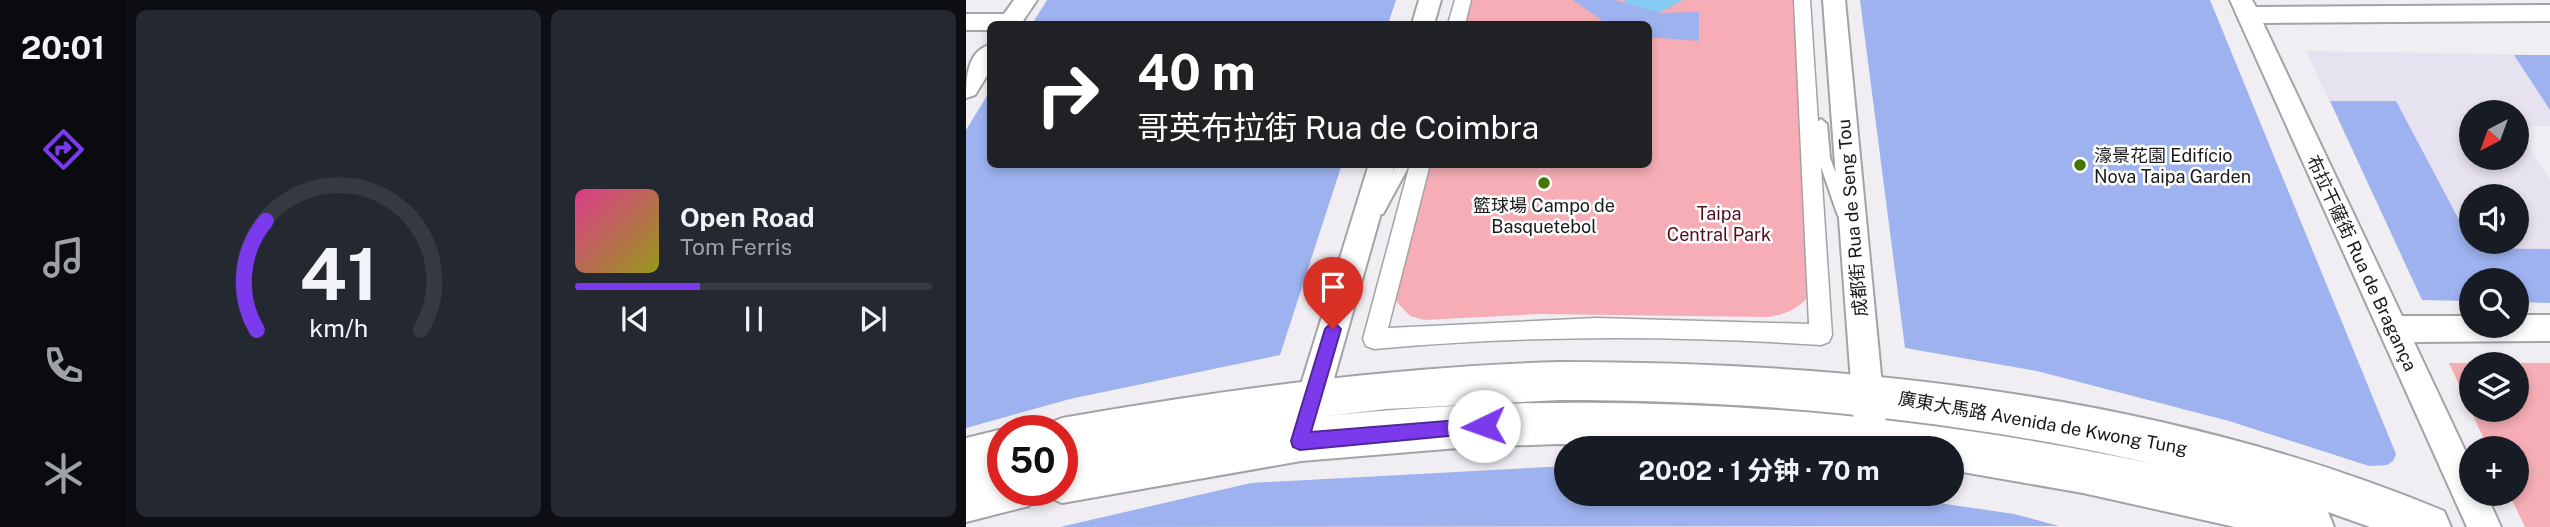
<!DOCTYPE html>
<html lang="zh">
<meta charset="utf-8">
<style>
body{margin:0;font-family:"Public Sans","Noto Sans SC",sans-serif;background:#242831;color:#f1f3f6;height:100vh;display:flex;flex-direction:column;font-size:26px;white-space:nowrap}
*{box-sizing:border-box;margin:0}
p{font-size:23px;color:#9ea1a6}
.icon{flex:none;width:38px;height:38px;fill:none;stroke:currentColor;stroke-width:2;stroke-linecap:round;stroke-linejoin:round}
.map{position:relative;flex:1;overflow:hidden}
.sheet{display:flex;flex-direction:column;gap:10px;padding:10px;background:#0d0f14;width:840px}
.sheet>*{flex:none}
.guide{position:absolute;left:21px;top:21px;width:665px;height:147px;border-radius:10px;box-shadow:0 4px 10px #0003;background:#202124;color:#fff;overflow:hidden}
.needle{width:46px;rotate:221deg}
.buttons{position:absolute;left:1493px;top:100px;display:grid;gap:14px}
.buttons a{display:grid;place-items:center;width:70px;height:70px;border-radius:50%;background:#171b24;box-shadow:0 4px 10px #0003;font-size:35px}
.speed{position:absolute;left:21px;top:415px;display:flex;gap:14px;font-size:35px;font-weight:700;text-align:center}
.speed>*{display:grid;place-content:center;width:91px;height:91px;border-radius:50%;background:#171b24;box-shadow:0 4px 10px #0003;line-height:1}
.speed .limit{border:10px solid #d22;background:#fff;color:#111}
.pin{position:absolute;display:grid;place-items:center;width:60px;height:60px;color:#fff;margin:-72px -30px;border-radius:50% 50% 50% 0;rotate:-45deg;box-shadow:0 0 7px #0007}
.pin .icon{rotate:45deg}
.me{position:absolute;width:77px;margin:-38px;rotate:267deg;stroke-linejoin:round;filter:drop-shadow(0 0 5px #0008)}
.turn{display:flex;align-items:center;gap:24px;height:147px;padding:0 35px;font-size:32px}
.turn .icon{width:91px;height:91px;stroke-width:2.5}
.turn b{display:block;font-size:49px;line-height:60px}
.sheet .widget{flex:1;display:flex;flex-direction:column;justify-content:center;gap:10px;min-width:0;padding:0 24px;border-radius:10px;background:#242831}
.sheet .dial{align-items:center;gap:0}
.dial svg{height:182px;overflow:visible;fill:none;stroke:#363941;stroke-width:7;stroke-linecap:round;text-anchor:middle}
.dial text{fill:#f1f3f6;stroke:none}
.song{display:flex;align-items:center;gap:21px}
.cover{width:84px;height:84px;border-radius:10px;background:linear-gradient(135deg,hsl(330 70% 55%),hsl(60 70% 35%))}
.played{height:7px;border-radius:4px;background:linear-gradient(90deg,#7c3aed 35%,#363941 35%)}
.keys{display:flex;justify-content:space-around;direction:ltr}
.sheet .tiles{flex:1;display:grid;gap:10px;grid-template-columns:repeat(2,1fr)}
.trip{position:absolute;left:588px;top:436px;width:410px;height:70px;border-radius:35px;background:#171b24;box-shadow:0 4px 10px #0003;font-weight:700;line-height:70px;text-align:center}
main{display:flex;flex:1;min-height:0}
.tab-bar{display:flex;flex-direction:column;width:126px;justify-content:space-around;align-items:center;background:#090b0e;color:#9ea1a6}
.tab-bar .icon{width:49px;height:49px}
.tab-bar .selected{color:#7c3aed}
.tab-bar b{font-size:32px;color:#f1f3f6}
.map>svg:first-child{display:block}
.built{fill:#e7e2ef;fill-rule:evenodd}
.green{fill:#f6adb5;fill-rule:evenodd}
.water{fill:#85cbf4}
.building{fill:#9db2ef}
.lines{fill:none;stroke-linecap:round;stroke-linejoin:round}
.service-casing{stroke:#a4a2a7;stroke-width:4}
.pedestrian-casing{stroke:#a4a2a7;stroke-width:3}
.minor-casing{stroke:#a4a2a7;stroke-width:4}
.secondary-casing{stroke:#a4a2a7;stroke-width:4}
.service{fill:#fff;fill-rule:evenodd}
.pedestrian{fill:#fff;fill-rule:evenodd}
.minor{fill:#fff;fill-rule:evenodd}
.secondary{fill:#fff;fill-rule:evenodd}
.route{fill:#7c3aed;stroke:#51269a;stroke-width:2}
.poi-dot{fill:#437702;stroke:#fff;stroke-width:2.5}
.labels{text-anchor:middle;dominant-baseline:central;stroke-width:5;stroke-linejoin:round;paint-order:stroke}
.poi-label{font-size:18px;fill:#19181b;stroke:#fff;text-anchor:start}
.park-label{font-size:18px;fill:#510e1e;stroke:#fff}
.street-label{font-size:18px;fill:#19181b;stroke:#fff}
</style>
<main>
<nav class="tab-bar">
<b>20:01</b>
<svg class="icon selected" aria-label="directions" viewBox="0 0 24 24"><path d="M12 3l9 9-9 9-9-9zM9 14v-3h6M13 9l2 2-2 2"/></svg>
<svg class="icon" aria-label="music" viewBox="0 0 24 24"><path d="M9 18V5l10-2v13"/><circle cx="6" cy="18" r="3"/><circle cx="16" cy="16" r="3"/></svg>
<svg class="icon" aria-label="phone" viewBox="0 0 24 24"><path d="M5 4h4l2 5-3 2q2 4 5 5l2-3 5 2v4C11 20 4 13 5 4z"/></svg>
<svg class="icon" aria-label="climate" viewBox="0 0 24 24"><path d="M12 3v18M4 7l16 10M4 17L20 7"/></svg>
</nav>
<section class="sheet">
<div class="tiles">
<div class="widget dial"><svg viewBox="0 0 100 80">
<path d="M14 69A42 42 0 1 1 86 69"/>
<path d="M14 69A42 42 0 0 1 18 21" stroke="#7c3aed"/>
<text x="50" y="56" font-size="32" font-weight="700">41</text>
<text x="50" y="72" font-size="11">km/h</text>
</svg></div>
<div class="widget">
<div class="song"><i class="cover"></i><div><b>Open Road</b><p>Tom Ferris</p></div></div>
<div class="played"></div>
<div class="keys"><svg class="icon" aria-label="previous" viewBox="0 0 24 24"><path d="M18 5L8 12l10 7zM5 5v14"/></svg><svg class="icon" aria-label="pause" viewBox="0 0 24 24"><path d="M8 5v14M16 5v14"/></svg><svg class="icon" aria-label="next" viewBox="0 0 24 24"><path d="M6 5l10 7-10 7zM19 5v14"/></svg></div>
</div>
</div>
</section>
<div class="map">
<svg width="1584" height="527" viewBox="0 0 1584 527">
<rect width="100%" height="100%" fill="#f0edf3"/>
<path class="built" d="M1340,51L1584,55V126H1551L1584,180V303L1550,280H1505V301L1456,300ZM1505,112H1550V158H1505ZM1505,196H1550V242H1505Z"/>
<g class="green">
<path d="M500,0H834L843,296C831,309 821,314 803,317L573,314L458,320L444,316L427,298L457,165L682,164V24H494Z"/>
<path d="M1483,363H1584V527H1559L1543,494H1550V448H1522ZM1505,364H1550V410H1505Z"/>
</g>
<path class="water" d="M658,0H717L693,13L661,4Z"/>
<g class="building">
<path d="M81,0H430L422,24H66Z"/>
<path d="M607,0H649L694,13L733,12V41L682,37V24H641Z"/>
<path d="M894,0H1244L1430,454L1427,461L1421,465L1403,466L1263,421L1071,371L939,348Z"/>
<path d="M1548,55H1584V110Z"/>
<path d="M24,91V164H376L314,355L104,399L0,428V130Z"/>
<path d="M1364,101H1430L1508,248L1584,249V303L1550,302V280H1505V301L1456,300Z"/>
<path d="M600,466V494H911L1048,514L1093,526L94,527L285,483Z"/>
</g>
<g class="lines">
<g class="service-casing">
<g id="service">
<path d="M855,119L861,124L864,158L885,213L883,217H873L871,213L852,158L849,124Z"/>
<path d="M431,164H444L417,214H407L405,210Z"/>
</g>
</g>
<g class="pedestrian-casing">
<g id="pedestrian">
<path d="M489,0H505L499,24H482Z"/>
<path d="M828,0H844L866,335L863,342L855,345C705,335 557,335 408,349L400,346L397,339L444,164H464L422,328L631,318L843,324Z"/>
</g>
</g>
<g class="minor-casing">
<g id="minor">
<path d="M48,0H71L55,24H24V30H0V14H38Z"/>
<path d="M453,0H475L468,24H446Z"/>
<path d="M857,0H879L921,437L915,448H894L889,437Z"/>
<path d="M1264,0H1286L1290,7L1584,5V21L1297,23L1436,316H1505V326H1550V315H1584V341L1448,342L1505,463V494H1520L1535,527H1501Z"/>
<path d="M24,45V71L9,95L0,98C0,78 1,51 24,45Z"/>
<path d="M403,164H429L357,417L352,427L341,432L330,427L325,417Z"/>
</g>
</g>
<g class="secondary-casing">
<g id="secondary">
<path d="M594,362C892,362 1201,396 1478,511L1485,527H1404L1362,512L1368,527H1269L1117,493L985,470V448L592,444L504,447L335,461L96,503L80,496L77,490H96V430H78L81,424L96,418C262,389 426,367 594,362ZM594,400C795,400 992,419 1188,464C902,404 603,384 312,422L420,409Z"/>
<path d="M37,429L41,430H37V490H70L63,506L0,522V438Z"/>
</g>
</g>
<use href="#service" class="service"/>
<use href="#pedestrian" class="pedestrian"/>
<use href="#minor" class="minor"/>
<use href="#secondary" class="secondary"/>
</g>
<path class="route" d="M367,321L375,329L345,432L518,418L524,420L527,426L524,432L334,450L327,447L325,441L359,329Z"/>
<g class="poi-dot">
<circle cx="1114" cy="165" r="7"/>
<circle cx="578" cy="183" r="7"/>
</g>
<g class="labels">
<g class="poi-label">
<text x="1128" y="155">濠景花園 Edifício<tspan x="1128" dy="21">Nova Taipa Garden</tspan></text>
<text x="578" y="205" text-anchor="middle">籃球場 Campo de<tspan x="578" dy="21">Basquetebol</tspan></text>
</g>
<g class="park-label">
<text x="753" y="213">Taipa<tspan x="753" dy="21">Central Park</tspan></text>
</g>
<g class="street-label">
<text transform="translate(886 218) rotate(-95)">成都街 Rua de Seng Tou</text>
<text transform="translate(1396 263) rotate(65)">布拉干薩街 Rua de Bragança</text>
<text transform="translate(1077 423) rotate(10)">廣東大馬路 Avenida de Kwong Tung</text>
</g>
</g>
</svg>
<div class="buttons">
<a><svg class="needle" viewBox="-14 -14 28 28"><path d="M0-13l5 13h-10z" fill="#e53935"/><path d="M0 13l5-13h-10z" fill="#9ea1a6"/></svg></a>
<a><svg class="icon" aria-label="sound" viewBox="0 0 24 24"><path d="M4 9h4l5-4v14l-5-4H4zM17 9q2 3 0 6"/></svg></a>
<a><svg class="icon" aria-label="search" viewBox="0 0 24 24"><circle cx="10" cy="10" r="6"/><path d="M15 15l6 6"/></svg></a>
<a><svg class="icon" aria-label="layers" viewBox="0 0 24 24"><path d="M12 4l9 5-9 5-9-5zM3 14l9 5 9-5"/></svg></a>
<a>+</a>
</div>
<div class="speed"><div class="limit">50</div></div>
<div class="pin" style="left:367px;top:329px;background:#d93025"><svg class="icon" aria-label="arrive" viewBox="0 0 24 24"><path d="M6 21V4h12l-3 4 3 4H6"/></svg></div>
<svg class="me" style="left:518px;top:426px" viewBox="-20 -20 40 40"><circle r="19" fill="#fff"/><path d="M0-13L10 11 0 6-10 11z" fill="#7c3aed"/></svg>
<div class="trip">20:02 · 1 分钟 · 70 m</div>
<div class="guide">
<div class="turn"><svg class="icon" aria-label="right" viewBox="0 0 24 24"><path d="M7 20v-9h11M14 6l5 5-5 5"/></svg><div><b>40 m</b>哥英布拉街 Rua de Coimbra</div></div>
</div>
</div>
</main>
